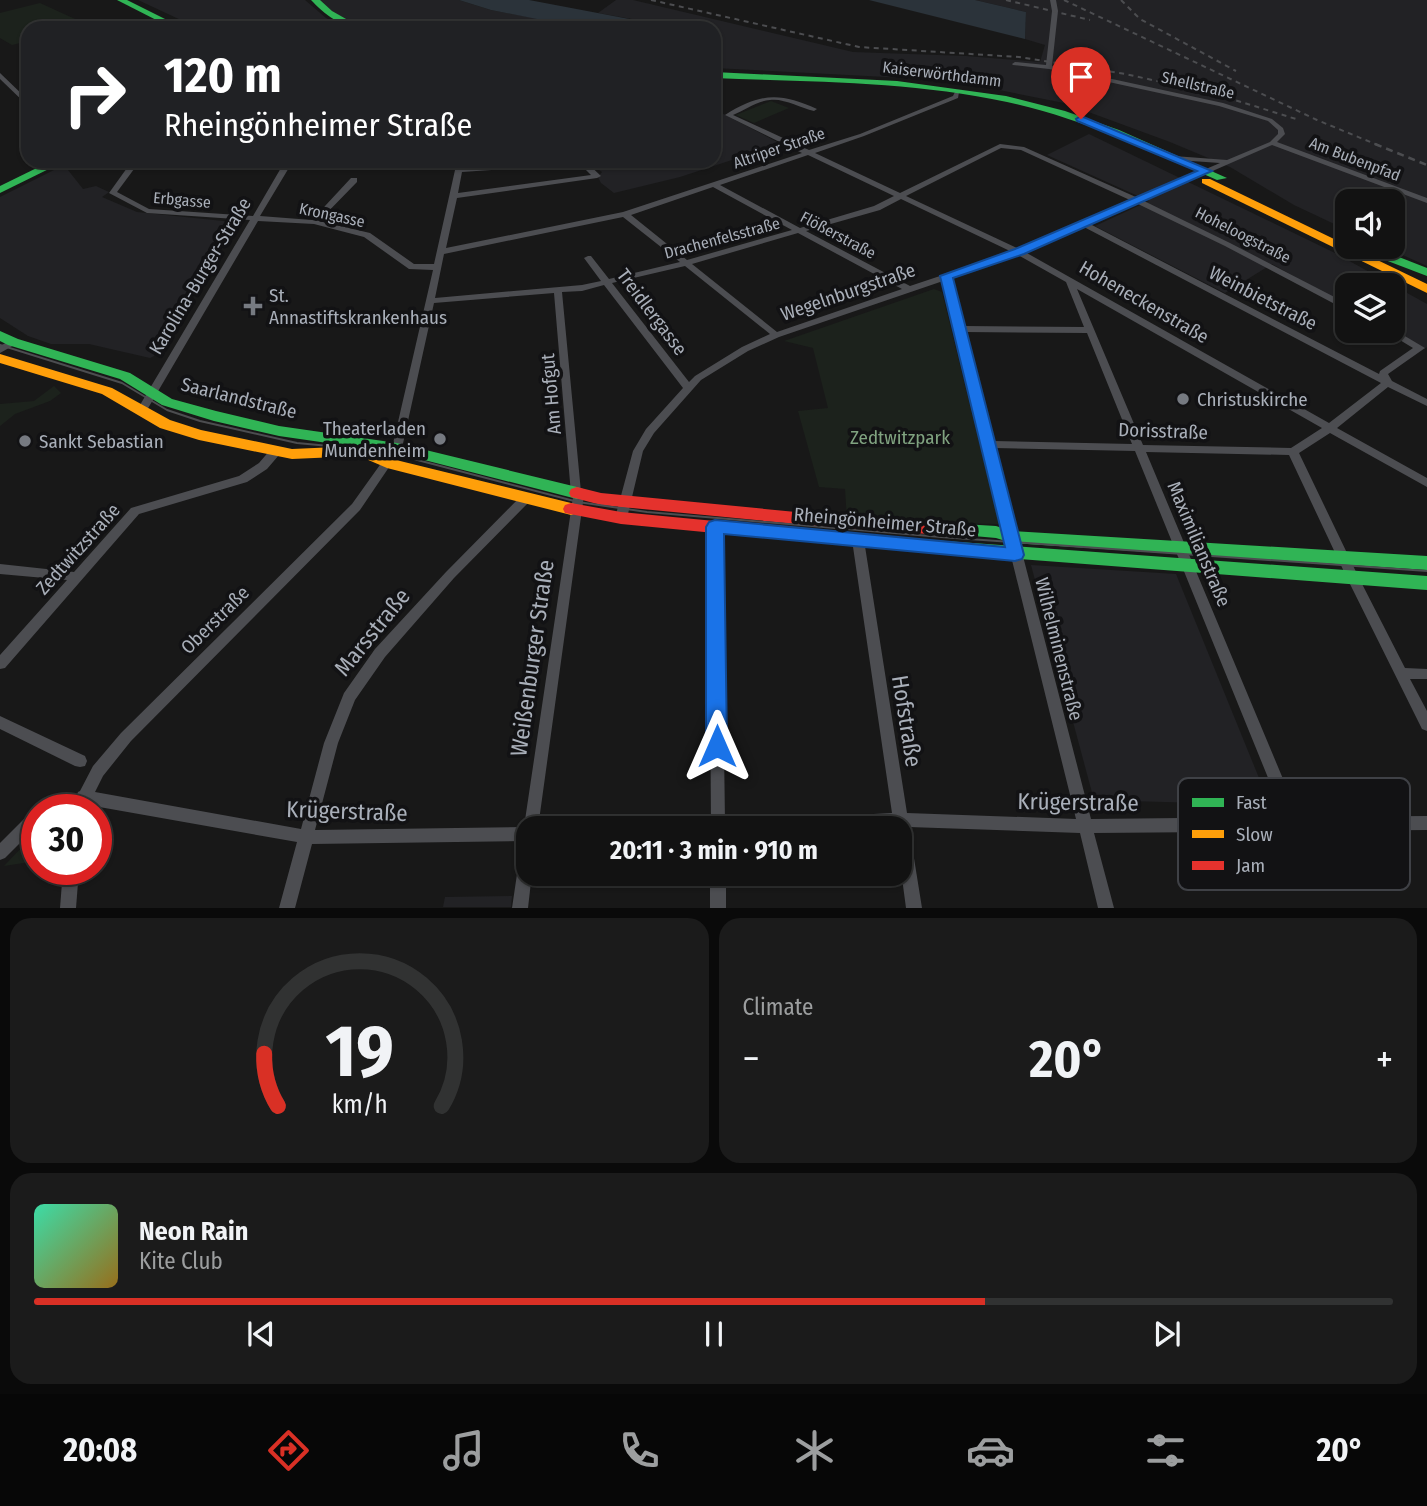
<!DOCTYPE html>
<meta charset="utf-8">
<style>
body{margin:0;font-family:"Fira Sans Condensed",sans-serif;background:#1b1b1b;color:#f1f3f6;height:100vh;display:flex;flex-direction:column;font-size:26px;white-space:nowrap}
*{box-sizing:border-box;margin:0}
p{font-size:23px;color:#9c9e9f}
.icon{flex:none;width:38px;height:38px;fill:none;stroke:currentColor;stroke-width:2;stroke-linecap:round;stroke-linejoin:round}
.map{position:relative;height:908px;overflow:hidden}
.details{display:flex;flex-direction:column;gap:10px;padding:10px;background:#0a0a0a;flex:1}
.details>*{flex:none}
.guide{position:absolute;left:21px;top:21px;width:700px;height:147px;border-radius:21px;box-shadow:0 2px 5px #0004,0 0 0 2px #313232;background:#202124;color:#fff;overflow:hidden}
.tools{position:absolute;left:1335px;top:189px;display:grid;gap:14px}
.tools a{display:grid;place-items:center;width:70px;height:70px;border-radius:14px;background:#121212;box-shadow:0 2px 5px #0004,0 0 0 2px #313232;font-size:35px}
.speed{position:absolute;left:21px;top:794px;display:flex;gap:14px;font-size:35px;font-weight:700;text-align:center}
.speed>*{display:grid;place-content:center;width:91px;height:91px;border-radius:50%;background:#121212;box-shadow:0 2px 5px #0004,0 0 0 2px #313232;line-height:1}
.speed .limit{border:10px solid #d22;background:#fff;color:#111}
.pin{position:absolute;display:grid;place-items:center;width:60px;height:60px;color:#fff;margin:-72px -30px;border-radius:50% 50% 50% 0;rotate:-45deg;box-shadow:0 0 7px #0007}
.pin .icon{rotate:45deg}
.me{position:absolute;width:77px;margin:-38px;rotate:0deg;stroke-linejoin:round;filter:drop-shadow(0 0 5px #0008)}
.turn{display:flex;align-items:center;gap:24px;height:147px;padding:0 28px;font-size:32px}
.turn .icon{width:91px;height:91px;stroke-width:2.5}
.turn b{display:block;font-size:49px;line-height:60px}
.big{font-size:52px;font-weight:700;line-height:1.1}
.details .tile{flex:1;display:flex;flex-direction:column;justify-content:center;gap:10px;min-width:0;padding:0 24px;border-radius:21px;background:#1b1b1b}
.details .dial{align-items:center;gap:0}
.dial svg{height:182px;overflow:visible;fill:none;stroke:#313232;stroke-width:7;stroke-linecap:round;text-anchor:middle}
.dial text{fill:#f1f3f6;stroke:none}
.song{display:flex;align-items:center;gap:21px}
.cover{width:84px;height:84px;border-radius:10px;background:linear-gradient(135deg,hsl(160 70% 55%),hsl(40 70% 35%))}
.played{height:7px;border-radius:4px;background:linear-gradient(90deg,#d93025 70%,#313232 70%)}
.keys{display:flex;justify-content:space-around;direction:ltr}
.heat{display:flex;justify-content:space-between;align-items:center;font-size:38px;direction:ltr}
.details .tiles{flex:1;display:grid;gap:10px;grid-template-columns:1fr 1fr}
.tile:last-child{grid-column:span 2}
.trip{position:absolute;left:516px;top:816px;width:396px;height:70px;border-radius:21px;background:#121212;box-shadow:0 2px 5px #0004,0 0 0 2px #313232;font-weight:700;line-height:70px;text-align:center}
.tabs{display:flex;height:112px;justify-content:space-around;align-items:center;background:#070707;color:#9c9e9f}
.tabs .icon{width:49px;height:49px}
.tabs .current{color:#d93025}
.tabs b{font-size:32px;color:#f1f3f6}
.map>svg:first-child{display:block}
.built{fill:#222225}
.green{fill:#1c221c}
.water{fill:#2b333a}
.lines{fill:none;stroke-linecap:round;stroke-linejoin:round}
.street{fill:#4c4d51;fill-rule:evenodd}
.fast{fill:#30b455;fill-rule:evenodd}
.slow{fill:#ff9f0a;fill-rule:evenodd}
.jam{fill:#e5322d;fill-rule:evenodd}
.tram{stroke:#4c4d50;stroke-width:2}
.rail-far1{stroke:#4c4d50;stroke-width:2;stroke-dasharray:5 4.5;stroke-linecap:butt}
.rail{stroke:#4c4d50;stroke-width:2.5;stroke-dasharray:7 5;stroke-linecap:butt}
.route{fill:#1a73e8;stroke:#114b97;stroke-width:2}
.poi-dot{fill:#767a81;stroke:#121214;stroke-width:2.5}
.labels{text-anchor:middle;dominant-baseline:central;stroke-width:7;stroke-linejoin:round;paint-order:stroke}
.far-street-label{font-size:16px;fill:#a9afb9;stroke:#121214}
.street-label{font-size:19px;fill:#a9afb9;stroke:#121214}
.poi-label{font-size:19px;fill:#a9afb9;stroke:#121214;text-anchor:start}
.park-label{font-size:19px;fill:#80a380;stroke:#121214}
.near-street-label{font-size:23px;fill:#a9afb9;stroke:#121214}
.key{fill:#121214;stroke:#3f4146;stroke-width:2}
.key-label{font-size:19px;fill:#a9afb9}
</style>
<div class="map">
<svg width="1427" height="908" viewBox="0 0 1427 908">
<rect width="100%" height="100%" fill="#181818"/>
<g class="built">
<path d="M138,0H305L326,18L346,28H198Z"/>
<path d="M319,0H459L491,10L589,28H364L334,13Z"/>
<path d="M616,0H633L853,52L966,56L1040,62L1045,45L1025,39L1026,12L975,0H1427V266L1385,247H1393V201H1348L1347,230L1294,205L1230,167L1170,142L1064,103L979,86L982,82L714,68V28H655L660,24L598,13Z"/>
<path d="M714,109L781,144L680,177L614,193L601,183L598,177L602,172L586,161H714Z"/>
<path d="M1089,134L1335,253L1427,304V347L1424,349L1392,331L1393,285H1348L1347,306L1272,264L1225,293L1095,226L1149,201L1047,155Z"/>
<path d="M64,165L83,189L96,186L109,192L102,197L137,212L233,222L154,356L150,358L89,344H51L28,336L0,318V197Z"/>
<path d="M1031,565L1176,574L1270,805L1094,800Z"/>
<path d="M512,896L511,907H443L445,897Z"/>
</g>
<g class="green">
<path d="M40,3L86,24L72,28H28V41L12,45L0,38V13Z"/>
<path d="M771,101L789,108L754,123L736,115Z"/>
<path d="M934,289L942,292L999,524L847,521L845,489L819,487L798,411L828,408L813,348L784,341Z"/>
<path d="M54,386L61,393L50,401L15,414L0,426V404L34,401Z"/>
<path d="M29,833L37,842V861L4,866L26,843L22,839Z"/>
</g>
<g class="water">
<path d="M459,0H529L661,25L655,28L572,26L491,10Z"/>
<path d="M869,0H975L1026,12L1025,39Z"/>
</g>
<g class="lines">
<g class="street">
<path d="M1050,0H1056L1058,11L1052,66L1223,103L1272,119L1283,128L1285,134L1277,142L1427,198V203L1272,145L1144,201L1230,243L1348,304V311L1225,246L1138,204L1090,224L1379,374L1380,371L1413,348L1385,331L1393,329L1425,348L1388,374L1392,381L1427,399V406L1388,387L1337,428L1427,478V487L1330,433L1299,453L1359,578L1405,668L1427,669V679H1410L1427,711V731L1422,729L1347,578L1289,455L1146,452L1299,817L1427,816V830L1094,833L1114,908H1098L1080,833L909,827L922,908H906L900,863V828H711L709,527L711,524H719L721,527L725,822L892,813L852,540L854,537H862L864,540L907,813L1076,819L943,281L779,337L748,351L701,380L654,433L643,451L627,518L625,521H617L615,518L633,451L646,429L683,388L604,285L582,291L562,292L581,492L584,495L538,828H528V873H532L528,908H512L521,847L524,841L312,844L295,908H279L297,842L88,805L85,810H71L78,792L80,791L93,766L121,733L352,504L392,448L433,270L409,269L364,237L314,224L258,221L147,410L146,412H138L137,410L250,220L147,213L109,193L132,161H140L117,192L149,209L253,216L285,161H293L260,216L312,220L351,178H357V182L319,221L370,233L414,264H434L455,170L450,161H458L461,168L585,161L601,176L597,178L457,198L446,248L623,212L802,153L725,115C760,93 780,92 817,109L814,111C800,108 784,98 770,100C757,101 745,110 733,115L809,150L860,134L953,96L955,92H959L958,98L864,136L815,153L900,193L1000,144L1024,147L1138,198L1220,163L1177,160H1174V156L1227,160L1270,142L1278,134V130L1268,121L1219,106L1049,69L1013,65L1012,64L1015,62L1046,65L1052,11ZM1001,148L1021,150L1132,201L1019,249L906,196ZM808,155L894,196L874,206L800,228L720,185ZM580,164L591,175L458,193L462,172ZM713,187L792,230L687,260L631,215ZM901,199L1012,252L910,286L806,231L880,210ZM623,217L680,262L609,279L591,256H588L584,258L601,281L582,285L435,298L444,254ZM1084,227L1381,383L1329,423L1025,252ZM798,233L902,289L777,332L692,264ZM1018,255L1066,282L1084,327L963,326L951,278ZM685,266L770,334L742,347L695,376L689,382L612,283ZM1077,289L1322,428L1291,448L1143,445ZM554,293L571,494L573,497L524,827L315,830L338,743L355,700L385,657L454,578L529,502L531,499L529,496H521L446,572L375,649L344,693L324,743L301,829L95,792L103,776L131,741L360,510L402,448L434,303ZM965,332L1087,333L1132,444L993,441ZM995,448L1135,451L1284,817L1091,819Z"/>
<path d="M0,73L28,100V106L0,79Z"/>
<path d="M371,161H382L385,163L381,165Z"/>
<path d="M13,339L18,342L16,344L0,353V346Z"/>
<path d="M275,448L280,452L279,455L267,469L247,482L139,514L5,668L0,669V655L67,580L0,574V564L74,572L131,508L239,476L259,463L271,449Z"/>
<path d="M0,716L85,756L87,761L85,766L80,767L75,766L0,729Z"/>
<path d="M37,815V829H34L5,858L0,860V843L25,818Z"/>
<path d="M63,870H79L76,908H60Z"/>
<rect x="710" y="873" width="16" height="35"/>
</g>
<g class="fast">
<path d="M117,0H127L183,28H172Z"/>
<path d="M311,0H320L332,11L362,28C342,28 324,14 311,0Z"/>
<path d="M714,72L897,81L1006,96L1065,111L1119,130L1227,178L1217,180C1149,149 1080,118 1007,102C911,81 812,82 714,78Z"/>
<path d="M51,161H65L0,193V186Z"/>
<path d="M1376,248L1427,268V276L1372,255L1370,252Z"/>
<path d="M0,331L18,339L130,373L172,399L216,411L279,426L397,443L577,487L583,489L585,493L583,497L577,499L397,453L279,436L214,421L162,405L120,379L8,345L0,341Z"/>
<path d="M946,523L996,526L1012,531L1427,556V570L1012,543L996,538L940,533L937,529L940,525Z"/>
<path d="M862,535L1427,576V590L862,547L856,546L853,541L856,536Z"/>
</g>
<g class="slow">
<path d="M1202,179H1210L1427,284V293L1202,183Z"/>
<path d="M0,354L112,388L170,420L201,430L292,449L359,446L378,450L392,459L571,503L577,505L579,509L577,513L571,515L387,468L359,456L292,459L199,440L160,428L102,394L0,363Z"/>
</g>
<g class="jam">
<path d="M577,487L601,493L848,517L946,523L952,525L955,529L952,533L946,535L848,529L601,505L571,497L569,493L571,489Z"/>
<path d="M571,503L621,512L862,535L868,536L871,541L868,546L862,547L621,524L565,513L563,509L565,505Z"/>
</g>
<path class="tram" d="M0,345L122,383L167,410L200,421L297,443L383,451L578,502L647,512L941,537L1427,571"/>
<g class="rail-far1">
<path d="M651,0L859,47L1019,57L1125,74L1216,94"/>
<path d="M1006,0L1090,20"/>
<path d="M1064,0L1317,120L1380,146"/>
<path d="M1121,0L1140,19L1236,71"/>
<path d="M1209,92L1296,119"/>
</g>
<path class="rail" d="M1375,144L1427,165"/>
</g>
<path class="route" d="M1081,116L1212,171L1024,254L953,278L1024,555L1022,559L1015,561L724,534L727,746L724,752L717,755L709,752L706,746V527L709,522L715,520L1005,547L940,276L1015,249L1197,171L1077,121L1076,119Z"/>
<g class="poi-dot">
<path d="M249.5 295.5h7v7h7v7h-7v7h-7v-7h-7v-7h7z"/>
<circle cx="1183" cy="399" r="7"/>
<circle cx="440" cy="439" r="7"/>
<circle cx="25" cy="441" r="7"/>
</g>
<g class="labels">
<g class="far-street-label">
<text transform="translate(942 74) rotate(7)">Kaiserwörthdamm</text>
<text transform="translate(1198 85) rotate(13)">Shellstraße</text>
<text transform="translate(779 148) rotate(-19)">Altriper Straße</text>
<text transform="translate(1355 159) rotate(21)">Am Bubenpfad</text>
<text transform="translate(182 200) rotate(5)">Erbgasse</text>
<text transform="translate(332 215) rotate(12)">Krongasse</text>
<text transform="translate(838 235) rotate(28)">Flößerstraße</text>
<text transform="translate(1243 235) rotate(27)">Hoheloogstraße</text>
<text transform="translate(722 238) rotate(-15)">Drachenfelsstraße</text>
</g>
<g class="street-label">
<text transform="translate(200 276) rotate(-59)">Karolina-Burger-Straße</text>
<text transform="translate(848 292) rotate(-19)">Wegelnburgstraße</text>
<text transform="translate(1263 298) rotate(27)">Weinbietstraße</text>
<text transform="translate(1144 302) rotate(30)">Hoheneckenstraße</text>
<text transform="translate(652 312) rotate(53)">Treidlergasse</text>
<text transform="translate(551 394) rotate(-95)">Am Hofgut</text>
<text transform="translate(239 398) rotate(14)">Saarlandstraße</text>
<text transform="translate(1163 431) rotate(2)">Dorisstraße</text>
<text transform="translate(885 522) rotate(5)">Rheingönheimer Straße</text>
<text transform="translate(1199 544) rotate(67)">Maximilianstraße</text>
<text transform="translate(78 549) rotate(-48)">Zedtwitzstraße</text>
<text transform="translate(215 620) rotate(-45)">Oberstraße</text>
<text transform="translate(1059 649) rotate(76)">Wilhelminenstraße</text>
</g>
<g class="poi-label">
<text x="269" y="295">St.<tspan x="269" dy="22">Annastiftskrankenhaus</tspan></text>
<text x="1197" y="399">Christuskirche</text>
<text x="426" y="428" text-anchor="end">Theaterladen<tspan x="426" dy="22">Mundenheim</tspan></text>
<text x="39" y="441">Sankt Sebastian</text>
</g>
<g class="park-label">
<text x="900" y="437">Zedtwitzpark</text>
</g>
<g class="near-street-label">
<text transform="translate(372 632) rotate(-51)">Marsstraße</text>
<text transform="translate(532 658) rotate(-82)">Weißenburger Straße</text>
<text transform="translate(907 721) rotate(81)">Hofstraße</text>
<text transform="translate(1078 802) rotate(1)">Krügerstraße</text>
<text transform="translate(347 811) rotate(2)">Krügerstraße</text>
</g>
</g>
<rect x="1178" y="778" width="232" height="112" rx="10" class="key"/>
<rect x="1192" y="798" width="32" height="9" fill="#30b455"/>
<rect x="1192" y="830" width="32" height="8" fill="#ff9f0a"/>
<rect x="1192" y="861" width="32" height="9" fill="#e5322d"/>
<g class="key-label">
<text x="1236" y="809">Fast</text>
<text x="1236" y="841">Slow</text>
<text x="1236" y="872">Jam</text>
</g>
</svg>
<div class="tools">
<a><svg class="icon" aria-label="sound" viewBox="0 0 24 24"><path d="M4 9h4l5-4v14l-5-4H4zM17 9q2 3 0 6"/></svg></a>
<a><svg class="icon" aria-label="layers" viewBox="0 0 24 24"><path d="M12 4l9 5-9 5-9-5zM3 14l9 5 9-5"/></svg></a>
</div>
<div class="speed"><div class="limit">30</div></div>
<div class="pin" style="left:1081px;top:119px;background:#d93025"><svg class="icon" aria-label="arrive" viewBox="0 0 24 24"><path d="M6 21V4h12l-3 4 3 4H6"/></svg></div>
<svg class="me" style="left:717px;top:746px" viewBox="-20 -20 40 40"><path d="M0-17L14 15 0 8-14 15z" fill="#1a73e8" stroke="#fff" stroke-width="4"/></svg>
<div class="trip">20:11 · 3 min · 910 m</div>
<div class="guide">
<div class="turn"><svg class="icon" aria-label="right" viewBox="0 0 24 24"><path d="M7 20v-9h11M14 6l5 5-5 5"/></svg><div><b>120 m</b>Rheingönheimer Straße</div></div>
</div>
</div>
<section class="details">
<div class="tiles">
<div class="tile dial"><svg viewBox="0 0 100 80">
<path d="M14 69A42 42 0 1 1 86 69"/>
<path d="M14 69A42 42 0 0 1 8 46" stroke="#d93025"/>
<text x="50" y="56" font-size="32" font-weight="700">19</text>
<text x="50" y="72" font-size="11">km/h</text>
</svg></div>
<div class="tile"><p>Climate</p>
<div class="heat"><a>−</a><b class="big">20°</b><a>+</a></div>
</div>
<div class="tile">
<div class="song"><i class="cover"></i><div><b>Neon Rain</b><p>Kite Club</p></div></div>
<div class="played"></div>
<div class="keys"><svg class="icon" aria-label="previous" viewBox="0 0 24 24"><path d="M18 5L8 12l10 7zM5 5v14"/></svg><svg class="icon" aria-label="pause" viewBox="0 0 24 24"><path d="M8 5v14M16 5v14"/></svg><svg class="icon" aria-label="next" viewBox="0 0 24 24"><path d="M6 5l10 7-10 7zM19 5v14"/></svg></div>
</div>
</div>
</section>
<nav class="tabs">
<b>20:08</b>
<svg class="icon current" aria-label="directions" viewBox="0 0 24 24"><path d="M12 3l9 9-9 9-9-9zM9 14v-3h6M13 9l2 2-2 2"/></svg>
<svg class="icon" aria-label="music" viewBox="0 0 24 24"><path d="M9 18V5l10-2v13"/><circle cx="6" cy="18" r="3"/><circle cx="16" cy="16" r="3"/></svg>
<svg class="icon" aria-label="phone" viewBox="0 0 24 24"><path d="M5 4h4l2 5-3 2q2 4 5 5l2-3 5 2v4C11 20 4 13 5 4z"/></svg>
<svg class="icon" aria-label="climate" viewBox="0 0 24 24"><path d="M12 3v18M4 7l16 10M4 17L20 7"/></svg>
<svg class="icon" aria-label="car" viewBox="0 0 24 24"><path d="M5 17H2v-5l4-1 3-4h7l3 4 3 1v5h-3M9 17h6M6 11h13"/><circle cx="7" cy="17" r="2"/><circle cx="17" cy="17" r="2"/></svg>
<svg class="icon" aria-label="filters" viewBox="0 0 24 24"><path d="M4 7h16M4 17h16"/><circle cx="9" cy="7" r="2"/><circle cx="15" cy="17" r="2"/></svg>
<b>20°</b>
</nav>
